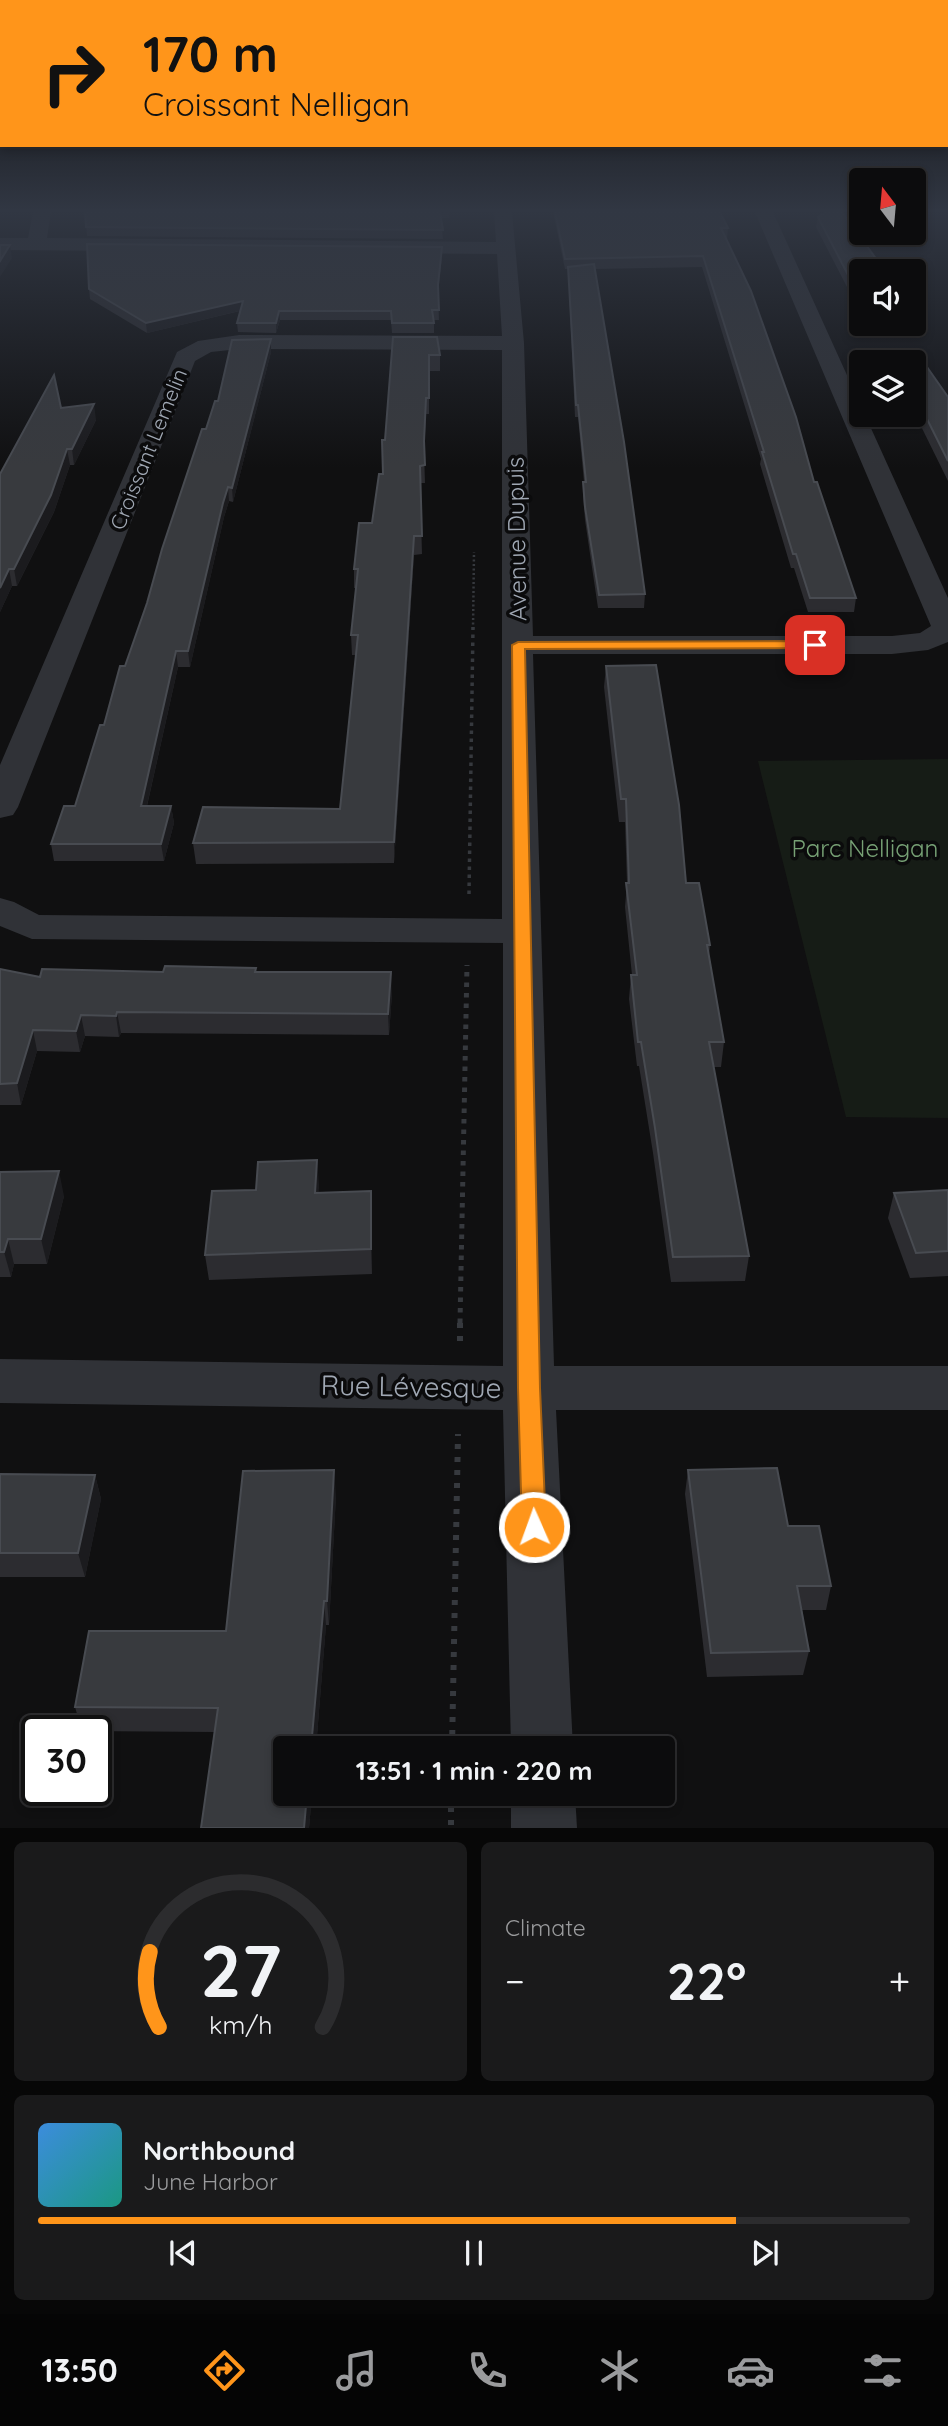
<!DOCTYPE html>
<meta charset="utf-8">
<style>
body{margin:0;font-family:Quicksand,sans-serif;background:#1a1a1b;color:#f1f3f6;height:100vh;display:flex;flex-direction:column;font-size:26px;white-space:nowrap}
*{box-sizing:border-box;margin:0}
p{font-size:23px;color:#9a9b9d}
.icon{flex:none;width:38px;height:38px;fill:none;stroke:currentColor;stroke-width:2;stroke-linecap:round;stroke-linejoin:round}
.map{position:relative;height:1828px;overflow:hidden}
.panel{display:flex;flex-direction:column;gap:14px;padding:14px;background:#070707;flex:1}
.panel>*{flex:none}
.guide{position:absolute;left:0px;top:0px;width:948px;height:147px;box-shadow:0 4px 10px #0003,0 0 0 2px #2c2c2e;background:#ff951a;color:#111;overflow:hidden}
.needle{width:46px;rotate:344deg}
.tools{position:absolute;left:849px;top:168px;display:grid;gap:14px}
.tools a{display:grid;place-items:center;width:77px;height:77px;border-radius:7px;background:#0c0c0d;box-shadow:0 4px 10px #0003,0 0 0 2px #2c2c2e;font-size:35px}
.speed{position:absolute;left:21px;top:1715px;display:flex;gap:14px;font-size:35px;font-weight:700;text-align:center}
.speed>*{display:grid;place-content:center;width:91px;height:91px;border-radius:50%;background:#0c0c0d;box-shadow:0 4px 10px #0003,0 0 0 2px #2c2c2e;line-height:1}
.speed .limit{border:4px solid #111;border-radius:10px;background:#fff;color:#111}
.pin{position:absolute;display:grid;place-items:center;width:60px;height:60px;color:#fff;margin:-30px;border-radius:14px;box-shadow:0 4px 10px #0006}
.me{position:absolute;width:77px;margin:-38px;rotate:358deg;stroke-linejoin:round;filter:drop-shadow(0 0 5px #0008)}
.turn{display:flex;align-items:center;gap:24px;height:147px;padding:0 28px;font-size:32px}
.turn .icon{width:91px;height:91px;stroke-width:2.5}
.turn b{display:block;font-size:49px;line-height:60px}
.big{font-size:52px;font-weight:800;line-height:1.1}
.panel .tile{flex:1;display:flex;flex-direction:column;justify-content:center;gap:10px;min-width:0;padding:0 24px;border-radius:10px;background:#1a1a1b}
.panel .dial{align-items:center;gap:0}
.dial svg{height:182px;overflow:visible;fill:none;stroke:#2c2c2e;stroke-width:7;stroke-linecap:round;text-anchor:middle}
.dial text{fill:#f1f3f6;stroke:none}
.song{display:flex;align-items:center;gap:21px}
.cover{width:84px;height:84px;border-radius:10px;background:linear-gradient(135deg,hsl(210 70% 55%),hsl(170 70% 35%))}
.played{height:7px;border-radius:4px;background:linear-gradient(90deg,#ff951a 80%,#2c2c2e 80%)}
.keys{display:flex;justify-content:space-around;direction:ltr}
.heat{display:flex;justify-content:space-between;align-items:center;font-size:38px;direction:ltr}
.panel .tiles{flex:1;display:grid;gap:14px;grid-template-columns:1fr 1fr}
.tile:last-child{grid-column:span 2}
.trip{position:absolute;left:273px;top:1736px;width:402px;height:70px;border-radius:7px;background:#0c0c0d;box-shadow:0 4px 10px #0003,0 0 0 2px #2c2c2e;font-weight:800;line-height:70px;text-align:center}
.dock{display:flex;height:112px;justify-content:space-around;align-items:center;background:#050505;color:#9a9b9d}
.dock .icon{width:49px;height:49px}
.dock .selected{color:#ff951a}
.dock b{font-size:32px;color:#f1f3f6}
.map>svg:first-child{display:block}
.green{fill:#161c16}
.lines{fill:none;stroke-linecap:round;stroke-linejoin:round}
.path-far3{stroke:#36393e;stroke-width:2.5;stroke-dasharray:2 2.5;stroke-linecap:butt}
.path-far2{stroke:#36393e;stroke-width:3.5;stroke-dasharray:3.5 4.5;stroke-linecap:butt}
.path-far1{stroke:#36393e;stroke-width:5;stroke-dasharray:4.5 6;stroke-linecap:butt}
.path{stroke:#36393e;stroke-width:6;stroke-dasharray:5 8;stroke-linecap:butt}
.minor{fill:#303237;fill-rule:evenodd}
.wall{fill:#2c2c30}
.shaded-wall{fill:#1b1b1e}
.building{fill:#383a3e;stroke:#484b51;stroke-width:2}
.route{fill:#ff951a;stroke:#a66111;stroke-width:2}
.labels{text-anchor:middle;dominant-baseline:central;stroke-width:7;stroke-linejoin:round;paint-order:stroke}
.far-street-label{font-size:21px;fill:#a0a8b4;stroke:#0b0b0c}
.street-label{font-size:24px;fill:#a0a8b4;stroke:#0b0b0c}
.park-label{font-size:24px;fill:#77a175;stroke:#0b0b0c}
.near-street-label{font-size:28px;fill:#a0a8b4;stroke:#0b0b0c}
</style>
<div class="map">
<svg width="948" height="1828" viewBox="0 0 948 1828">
<rect width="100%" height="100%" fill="#101011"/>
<path class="green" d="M948,759V1118L846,1117L758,761Z"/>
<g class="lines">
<path class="path-far3" d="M473,629L474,552"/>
<path class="path-far2" d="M469,894L473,627"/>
<path class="path-far1" d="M460,1323L467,965"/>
<g class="path">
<path d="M460,1341V1321"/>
<path d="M452,1748L458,1434"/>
<path d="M451,1794V1828"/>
</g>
<g class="minor">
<path d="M33,212H51L47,238L496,242L494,212H512L524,343L533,636H892L920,633L931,626L755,212H773L861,406V415H865L948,598V642L928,650L892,654H533L554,1366H948V1410H556L573,1748H511L503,1410L0,1403V1359L503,1366V943L32,939L0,926V898L14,902L39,915L502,919V350L239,349L211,352L195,361L18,807L13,815L0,818V765L177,352L198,341L239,335L502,336L497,254L0,250V238H28Z"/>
<path d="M511,1794H575L577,1828H511Z"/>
</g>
</g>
<g class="wall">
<path d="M85,212H449V218H441L443,239L87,236Z"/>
<path d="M553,212H720L728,228L727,238H726L856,598L854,612H808L794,568H791L760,464L761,459L702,267L595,269L645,594L644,608H598L585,520L583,495L584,482L578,417H575L568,269H565Z"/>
<path d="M818,217L861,271V314L816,227Z"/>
<path d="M442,256L438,292L439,320H434V333H392L391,320H280L276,333L238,332L237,323L240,311L147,333L90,299L89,289Z"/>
<path d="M393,337L440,355V371H429V414H426L424,452L425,483H420L422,554L414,555L394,863L196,864L193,843L340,809L356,655H352L351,635L356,588H354V569L372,523L383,474Z"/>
<path d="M271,352L233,502L229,501L224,517L190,667H178L147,806H171L174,823L164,861H54L51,844L75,806L147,603L206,429L218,401Z"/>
<path d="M914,374L948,397V481L914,412Z"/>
<path d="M61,408L96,420L74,465H70L54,512L17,586H12L0,612V474Z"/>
<path d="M606,666L686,883L710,945L709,955L724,1042L721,1067H714L749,1256L745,1281L671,1282L653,1153L639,1066H637L629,999L631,975H632L625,907L627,883L625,822H619L604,687Z"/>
<path d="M0,969L40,977L163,972H257L392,993L389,1035L121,1033L119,1037L85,1036L80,1052L37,1051L21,1105H0Z"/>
<path d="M0,1172L64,1196L47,1264H14L11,1277H0Z"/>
<path d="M319,1184L318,1193L371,1191L372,1216V1274L209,1280L205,1255L256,1190Z"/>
<path d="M948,1190V1276L910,1278L888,1218L894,1193Z"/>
<path d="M688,1470L788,1526L831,1586L826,1610H802L809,1651L803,1675L707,1677L685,1494Z"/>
<path d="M0,1474L95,1475L101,1499L85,1577H0Z"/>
<path d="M336,1495L329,1625H326L316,1748H285V1794H312L309,1828H201L214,1732L82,1731L75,1707L226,1631Z"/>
</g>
<g class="shaded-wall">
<path d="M10,245L12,258L0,277V261Z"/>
<path d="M442,247V256L438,294V285Z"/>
<path d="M243,301V310L147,333L146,323Z"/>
<path d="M279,311L280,320L276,333V323Z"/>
<path d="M271,339V352L233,502L232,488Z"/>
<path d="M426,398V414L424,458V441Z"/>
<path d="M94,404L96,420L74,465L72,449Z"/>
<path d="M67,449L70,465L54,512L17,586L14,569Z"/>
<path d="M228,487L229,501L224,517L190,667L188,651L223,503Z"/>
<path d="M414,536V555L394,863V842Z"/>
<path d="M9,569L12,586L0,612V588Z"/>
<path d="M176,651L178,667L143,823L141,806Z"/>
<path d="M171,806L174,823L164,861L161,844Z"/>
<path d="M391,972L392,993L389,1035L388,1014Z"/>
<path d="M117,1012L121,1033L119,1037L116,1016Z"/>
<path d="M81,1015L85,1036L80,1052L76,1031Z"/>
<path d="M33,1030L37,1051L21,1105L17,1083Z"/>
<path d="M317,1160L319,1184L317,1218L315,1193Z"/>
<path d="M59,1171L64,1196L47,1264L41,1239Z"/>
<path d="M371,1191L372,1216V1274L371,1249Z"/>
<path d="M8,1239L14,1264L11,1277L4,1252Z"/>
<path d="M334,1470L336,1495L329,1625L327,1601Z"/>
<path d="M95,1475L101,1499L85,1577L78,1553Z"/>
<path d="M324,1601L326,1625L316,1748H311Z"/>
<path d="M307,1794H312L309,1828H304Z"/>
</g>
<g class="building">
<path d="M85,212H440L443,230L86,227Z"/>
<path d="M555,212H720L728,228H721L751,291L796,417L814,482H817L856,598H810L796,554H793L762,452H764L703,256L565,259Z"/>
<path d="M826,212H842L885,271H861V300L818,217Z"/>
<path d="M87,244L442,247L438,285L439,310H432L434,323H392L391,311H279L276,323H237L243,301L146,323L89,289Z"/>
<path d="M0,245H10L0,261Z"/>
<path d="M594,264L624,442L645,594L599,595L585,507L583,482H586L578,405H576L568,267Z"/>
<path d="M393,337H437L440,355H429V398H426L424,441L425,465L420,466L422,536H414L394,842L193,843L203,807L340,809L358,635H351L358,569H354L359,523H372L379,474H383L382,440H385Z"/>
<path d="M271,339L232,488L228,487L223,503L188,651H176L141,806H171L161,844H51L64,806H75L100,725H104L120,666H125L147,603L162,549L202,429H206L215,401H218L232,340Z"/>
<path d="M927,367L948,397V461L914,393V374Z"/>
<path d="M54,375L61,408L94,404L72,449H67L51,495L14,569H9L0,588V474Z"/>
<path d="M656,665L679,805L686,883H699L710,945H707L724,1042H709L749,1256L673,1257L655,1128L641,1042H638L631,975H637L626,883H629L626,799H621L606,666Z"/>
<path d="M165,966L256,968L255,972H391L388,1014L117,1012L116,1016L81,1015L76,1031L33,1030L17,1083L0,1084V969L40,977L42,969L163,972Z"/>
<path d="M317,1160L315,1193L371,1191V1249L205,1255L212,1191L256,1190L258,1162Z"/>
<path d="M59,1171L41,1239H8L4,1252H0V1172Z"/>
<path d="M948,1190V1251L916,1253L894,1193Z"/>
<path d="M777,1468L788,1526H819L831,1586H797L809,1651L711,1653L688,1470Z"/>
<path d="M334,1470L327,1601H324L311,1748H285V1794H307L304,1828H201L218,1708L75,1707L89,1631H226L243,1471Z"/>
<path d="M0,1474L95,1475L78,1553H0Z"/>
</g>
<linearGradient id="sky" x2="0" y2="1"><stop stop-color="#090909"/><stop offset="0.45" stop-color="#313743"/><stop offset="1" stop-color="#313743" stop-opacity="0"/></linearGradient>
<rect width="948" height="468" fill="url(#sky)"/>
<path class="route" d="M815,641L819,642V648L525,649L540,1388L546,1527L542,1534L534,1537L526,1534L522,1527L518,1388L512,645L518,642Z"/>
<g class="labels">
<g class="far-street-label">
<text transform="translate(148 449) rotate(-68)">Croissant Lemelin</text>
</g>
<g class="street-label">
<text transform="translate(516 539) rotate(-91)">Avenue Dupuis</text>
</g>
<g class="park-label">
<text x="865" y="848">Parc Nelligan</text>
</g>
<g class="near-street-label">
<text transform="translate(411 1386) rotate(1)">Rue Lévesque</text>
</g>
</g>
</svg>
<div class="tools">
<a><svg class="needle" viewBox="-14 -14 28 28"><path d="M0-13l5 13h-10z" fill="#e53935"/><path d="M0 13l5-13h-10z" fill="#9a9b9d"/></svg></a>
<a><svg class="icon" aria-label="sound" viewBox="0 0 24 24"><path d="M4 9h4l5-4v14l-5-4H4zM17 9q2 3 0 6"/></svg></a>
<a><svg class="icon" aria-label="layers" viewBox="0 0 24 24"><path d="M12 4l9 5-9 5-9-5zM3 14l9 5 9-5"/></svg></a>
</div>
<div class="speed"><div class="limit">30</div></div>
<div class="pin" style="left:815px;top:645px;background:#d93025"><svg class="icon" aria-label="arrive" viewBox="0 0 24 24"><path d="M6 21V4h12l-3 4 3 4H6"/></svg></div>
<svg class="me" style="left:534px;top:1527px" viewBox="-20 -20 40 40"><circle r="17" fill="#ff951a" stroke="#fff" stroke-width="3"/><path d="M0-11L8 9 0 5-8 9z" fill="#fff"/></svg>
<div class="trip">13:51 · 1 min · 220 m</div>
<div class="guide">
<div class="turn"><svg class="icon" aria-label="right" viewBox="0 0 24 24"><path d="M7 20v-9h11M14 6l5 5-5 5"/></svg><div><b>170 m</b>Croissant Nelligan</div></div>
</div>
</div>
<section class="panel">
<div class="tiles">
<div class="tile dial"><svg viewBox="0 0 100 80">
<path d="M14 69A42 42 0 1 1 86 69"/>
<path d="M14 69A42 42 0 0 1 10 36" stroke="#ff951a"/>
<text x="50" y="56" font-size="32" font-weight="700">27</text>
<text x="50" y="72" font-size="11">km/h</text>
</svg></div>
<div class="tile"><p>Climate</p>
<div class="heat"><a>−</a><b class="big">22°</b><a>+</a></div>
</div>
<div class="tile">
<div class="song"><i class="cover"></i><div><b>Northbound</b><p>June Harbor</p></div></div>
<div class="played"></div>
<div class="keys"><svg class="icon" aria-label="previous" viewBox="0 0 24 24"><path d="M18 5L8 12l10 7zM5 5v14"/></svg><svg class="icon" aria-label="pause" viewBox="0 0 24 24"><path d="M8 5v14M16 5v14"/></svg><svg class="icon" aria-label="next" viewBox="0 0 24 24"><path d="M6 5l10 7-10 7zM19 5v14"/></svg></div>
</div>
</div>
</section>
<nav class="dock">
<b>13:50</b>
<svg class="icon selected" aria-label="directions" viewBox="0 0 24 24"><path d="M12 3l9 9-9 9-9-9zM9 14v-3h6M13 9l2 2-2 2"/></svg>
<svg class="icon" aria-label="music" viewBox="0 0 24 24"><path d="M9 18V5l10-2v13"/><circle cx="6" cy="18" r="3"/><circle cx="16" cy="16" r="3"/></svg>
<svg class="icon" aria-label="phone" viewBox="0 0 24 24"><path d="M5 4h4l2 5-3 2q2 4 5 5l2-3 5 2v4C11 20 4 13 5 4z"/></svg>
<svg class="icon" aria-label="climate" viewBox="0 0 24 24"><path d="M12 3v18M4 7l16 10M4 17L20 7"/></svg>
<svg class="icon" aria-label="car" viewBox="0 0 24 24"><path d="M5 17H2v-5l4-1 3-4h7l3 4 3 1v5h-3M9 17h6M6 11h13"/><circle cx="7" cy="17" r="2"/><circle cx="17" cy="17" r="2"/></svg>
<svg class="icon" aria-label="filters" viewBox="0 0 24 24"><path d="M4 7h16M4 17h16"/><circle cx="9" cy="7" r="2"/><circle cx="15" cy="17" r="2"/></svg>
</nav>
